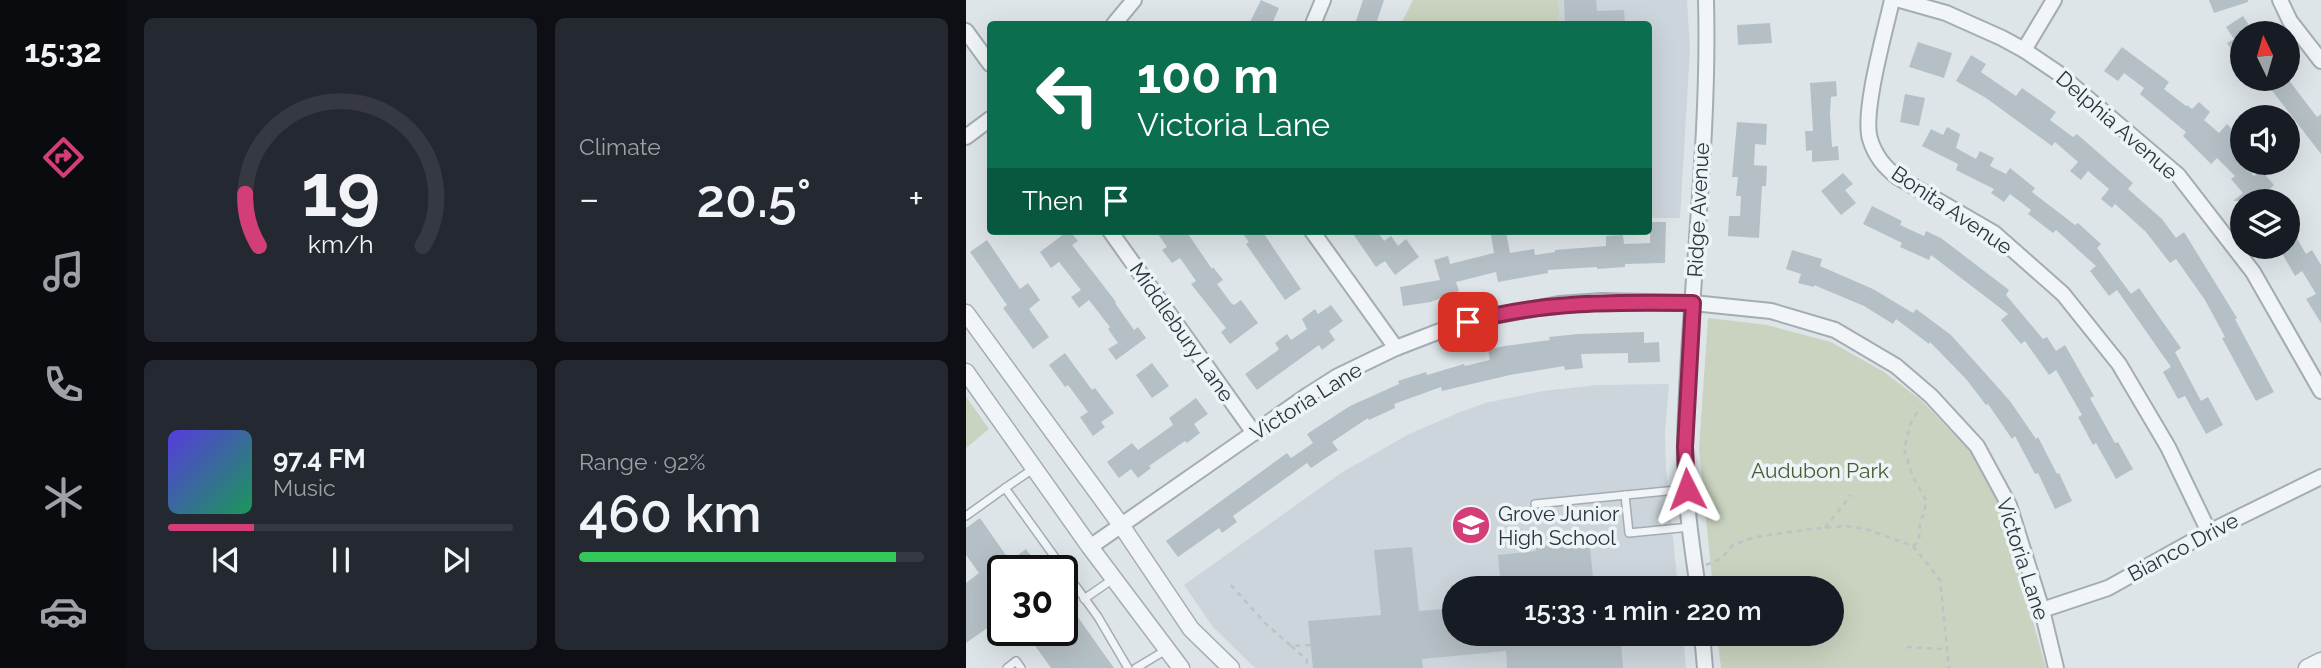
<!DOCTYPE html>
<meta charset="utf-8">
<style>
body{margin:0;font-family:Raleway,sans-serif;background:#242831;color:#f1f3f6;height:100vh;display:flex;flex-direction:column;font-size:26px;white-space:nowrap}
*{box-sizing:border-box;margin:0}
p{font-size:23px;color:#9ea1a6}
.icon{flex:none;width:38px;height:38px;fill:none;stroke:currentColor;stroke-width:2;stroke-linecap:round;stroke-linejoin:round}
.map{position:relative;flex:1;overflow:hidden}
.sheet{display:flex;flex-direction:column;gap:18px;padding:18px;background:#0d0f14;width:840px}
.sheet>*{flex:none}
.banner{position:absolute;left:21px;top:21px;width:665px;height:214px;border-radius:7px;box-shadow:0 7px 28px #0002;background:#0b6e4f;color:#fff;overflow:hidden}
.needle{width:46px;rotate:355deg}
.controls{position:absolute;left:1264px;top:21px;display:grid;gap:14px}
.controls a{display:grid;place-items:center;width:70px;height:70px;border-radius:50%;background:#171b24;box-shadow:0 7px 28px #0002;font-size:35px}
.speed{position:absolute;left:21px;top:555px;display:flex;gap:14px;font-size:35px;font-weight:700;text-align:center}
.speed>*{display:grid;place-content:center;width:91px;height:91px;border-radius:50%;background:#171b24;box-shadow:0 7px 28px #0002;line-height:1}
.speed .limit{border:4px solid #111;border-radius:10px;background:#fff;color:#111}
.pin{position:absolute;display:grid;place-items:center;width:60px;height:60px;color:#fff;margin:-30px;border-radius:14px;box-shadow:0 4px 10px #0006}
.me{position:absolute;width:77px;margin:-38px;rotate:357deg;stroke-linejoin:round;filter:drop-shadow(0 0 5px #0008)}
.turn{display:flex;align-items:center;gap:24px;height:147px;padding:0 35px;font-size:32px}
.turn .icon{width:91px;height:91px;stroke-width:2.5}
.turn b{display:block;font-size:49px;line-height:60px}
.then{display:flex;align-items:center;height:66px;padding:0 35px;background:#0003;gap:14px;font-size:26px}
.big{font-size:52px;font-weight:600;line-height:1.1}
.sheet .card{flex:1;display:flex;flex-direction:column;justify-content:center;gap:10px;min-width:0;padding:0 24px;border-radius:10px;background:#242831}
.sheet .dial{align-items:center;gap:0}
.dial svg{height:182px;overflow:visible;fill:none;stroke:#363941;stroke-width:7;stroke-linecap:round;text-anchor:middle}
.dial text{fill:#f1f3f6;stroke:none}
.song{display:flex;align-items:center;gap:21px}
.cover{width:84px;height:84px;border-radius:10px;background:linear-gradient(135deg,hsl(250 70% 55%),hsl(150 70% 35%))}
.played{height:7px;border-radius:4px;background:linear-gradient(90deg,#d33e79 25%,#363941 25%)}
.keys{display:flex;justify-content:space-around;direction:ltr}
.heat{display:flex;justify-content:space-between;align-items:center;font-size:38px;direction:ltr}
.charge{height:10px;border-radius:5px;background:linear-gradient(90deg,#34c759 92%,#363941 0)}
.sheet .tiles{flex:1;display:grid;gap:18px;grid-template-columns:repeat(2,1fr)}
.trip{position:absolute;left:476px;top:576px;width:402px;height:70px;border-radius:35px;background:#171b24;box-shadow:0 7px 28px #0002;font-weight:600;line-height:70px;text-align:center}
main{display:flex;flex:1;min-height:0}
.dock{display:flex;flex-direction:column;width:126px;justify-content:space-around;align-items:center;background:#090b0e;color:#9ea1a6}
.dock .icon{width:49px;height:49px}
.dock .active{color:#d33e79}
.dock b{font-size:32px;color:#f1f3f6}
.map>svg:first-child{display:block}
.built{fill:#ccd5db}
.green{fill:#c9d3bf}
.building{fill:#b5c0c6}
.lines{fill:none;stroke-linecap:round;stroke-linejoin:round}
.service-casing{stroke:#a3adb3;stroke-width:10}
.minor-casing{stroke:#a3adb3;stroke-width:18}
.tertiary-casing{stroke:#a3adb3;stroke-width:19}
.path{stroke:#bcc3c7;stroke-width:2.5;stroke-dasharray:5 5;stroke-linecap:butt}
.service{stroke:#f1f5f7;stroke-width:7}
.minor{stroke:#f1f5f7;stroke-width:14}
.tertiary{stroke:#f1f5f7;stroke-width:16}
.route-casing{stroke:#89284f;stroke-width:18}
.route{stroke:#d33e79;stroke-width:12}
.labels{text-anchor:middle;dominant-baseline:central;stroke-width:7;stroke-linejoin:round;paint-order:stroke}
.street-label{font-size:21px;fill:#273640;stroke:#eef3f6}
.park-label{font-size:21px;fill:#455c34;stroke:#eef3f6}
.poi-label{font-size:21px;fill:#273640;stroke:#eef3f6;text-anchor:start}
</style>
<main>
<nav class="dock">
<b>15:32</b>
<svg class="icon active" aria-label="directions" viewBox="0 0 24 24"><path d="M12 3l9 9-9 9-9-9zM9 14v-3h6M13 9l2 2-2 2"/></svg>
<svg class="icon" aria-label="music" viewBox="0 0 24 24"><path d="M9 18V5l10-2v13"/><circle cx="6" cy="18" r="3"/><circle cx="16" cy="16" r="3"/></svg>
<svg class="icon" aria-label="phone" viewBox="0 0 24 24"><path d="M5 4h4l2 5-3 2q2 4 5 5l2-3 5 2v4C11 20 4 13 5 4z"/></svg>
<svg class="icon" aria-label="climate" viewBox="0 0 24 24"><path d="M12 3v18M4 7l16 10M4 17L20 7"/></svg>
<svg class="icon" aria-label="car" viewBox="0 0 24 24"><path d="M5 17H2v-5l4-1 3-4h7l3 4 3 1v5h-3M9 17h6M6 11h13"/><circle cx="7" cy="17" r="2"/><circle cx="17" cy="17" r="2"/></svg>
</nav>
<section class="sheet">
<div class="tiles">
<div class="card dial"><svg viewBox="0 0 100 80">
<path d="M14 69A42 42 0 1 1 86 69"/>
<path d="M14 69A42 42 0 0 1 8 46" stroke="#d33e79"/>
<text x="50" y="56" font-size="32" font-weight="700">19</text>
<text x="50" y="72" font-size="11">km/h</text>
</svg></div>
<div class="card"><p>Climate</p>
<div class="heat"><a>−</a><b class="big">20.5°</b><a>+</a></div>
</div>
<div class="card">
<div class="song"><i class="cover"></i><div><b>97.4 FM</b><p>Music</p></div></div>
<div class="played"></div>
<div class="keys"><svg class="icon" aria-label="previous" viewBox="0 0 24 24"><path d="M18 5L8 12l10 7zM5 5v14"/></svg><svg class="icon" aria-label="pause" viewBox="0 0 24 24"><path d="M8 5v14M16 5v14"/></svg><svg class="icon" aria-label="next" viewBox="0 0 24 24"><path d="M6 5l10 7-10 7zM19 5v14"/></svg></div>
</div>
<div class="card"><p>Range · 92%</p><b class="big">460 km</b><div class="charge"></div></div>
</div>
</section>
<div class="map">
<svg width="1355" height="668" viewBox="0 0 1355 668">
<rect width="100%" height="100%" fill="#dee5e9"/>
<g class="built">
<path d="M592,0H721L724,49L714,218H683L682,24H594Z"/>
<path d="M703,384L699,433L700,468L712,588H488V634H717L720,668H289L247,627L218,585L375,473L443,434L492,413L519,403L577,391L631,385Z"/>
</g>
<g class="green">
<path d="M447,0H592L594,24H435Z"/>
<path d="M742,318L801,325L865,342L918,372L955,400L1004,451L1034,505L1080,668H755L751,634H866V588H747L733,449Z"/>
<path d="M0,397L23,429L0,448Z"/>
</g>
<g class="building">
<path d="M295,0L313,8L306,24H283Z"/>
<path d="M397,0H418L410,24H389Z"/>
<path d="M598,0H630L631,11L658,10L659,24H599Z"/>
<path d="M1243,0H1282V2L1248,13Z"/>
<path d="M1277,16L1288,33H1276V66L1261,43L1268,39L1260,27Z"/>
<path d="M804,23L806,43L772,45L771,25Z"/>
<path d="M952,42L986,53L978,78L943,67Z"/>
<path d="M1156,47L1203,82L1198,89L1220,106L1221,105L1226,109L1233,102L1244,112L1238,120L1253,133L1261,124L1273,136L1266,144L1276,154V163L1288,176L1295,170L1308,185L1290,201H1267L1277,193L1265,179L1269,176L1251,158L1245,164L1217,136L1220,132L1174,94L1178,88L1158,73L1152,81L1138,71Z"/>
<path d="M1005,55L1020,64L1015,72L1050,96L1056,88L1090,112L1084,120L1107,137L1111,134L1167,183L1162,189L1196,219L1210,238L1218,232L1271,318L1269,319L1308,392L1290,401L1256,338L1259,337L1239,300L1210,259L1204,263L1180,232L1149,204L1146,208L1135,199L1143,189L1122,171L1115,180L1104,171L1112,162L1089,142L1086,146L1020,98L990,81Z"/>
<path d="M1297,79H1322L1351,117L1355,114V154Z"/>
<path d="M870,81L871,96L865,97L864,114L866,147L872,146L873,160L846,162V150L840,151L839,131H847L844,83Z"/>
<path d="M939,94L959,98L953,126L934,122Z"/>
<path d="M771,122L801,124L800,145L789,144L788,165L801,166L800,186H796L793,238L762,236L763,216H774L775,196H770L772,177H766Z"/>
<path d="M981,127L994,134L990,148L1010,159L1014,151L1028,158L1024,166L1040,174L1044,168L1069,188L1066,192L1109,225L1112,223L1135,244L1131,248L1165,294L1173,288L1215,348L1209,352L1235,401L1242,397L1257,425L1240,434L1219,396L1212,399L1197,372L1205,367L1151,290L1143,296L1124,271L1130,266L1090,230L1087,233L1062,214L1065,210L1044,194L1038,202L1025,193L1028,189L990,170L992,164L956,146L965,129L977,135Z"/>
<path d="M877,173L887,184L879,190L890,203L875,215L855,191Z"/>
<path d="M906,206L936,221L934,225L958,236L960,231L975,238L1043,290L1040,295L1077,339L1081,337L1090,351L1099,345L1128,396L1124,398L1149,443L1152,442L1167,469L1150,479L1130,443L1127,445L1112,417L1116,415L1090,370L1083,375L1059,341L1055,344L1035,320L1042,314L965,255L963,260L934,247L936,243L897,224Z"/>
<path d="M1321,221L1340,254L1346,250L1355,265V323L1340,299L1350,294L1336,271L1329,276L1313,248L1321,247Z"/>
<path d="M684,222H700L699,263L659,264V267L631,269V267L582,270V273L532,282L530,272L490,282L493,291L465,302L437,306L434,287L474,280L468,260L482,256L484,264L528,253L525,235L540,232L544,253L568,249L569,255L589,252V250L640,246V236L657,235L658,244L684,243Z"/>
<path d="M102,231H104L112,241L106,245L150,302L149,303L168,330L172,327L180,338L150,360L142,349L152,343L142,329L144,327L123,300L113,308L105,297L115,290L93,262L85,268L74,252Z"/>
<path d="M190,231H220L246,269L247,267L257,280L251,284L265,303L268,305L275,300L292,323L264,344L255,332L260,328L225,284L230,281L214,258L206,263L196,250L201,247Z"/>
<path d="M275,231H296L335,289L319,300L280,244L283,242Z"/>
<path d="M385,231H411L418,241L425,236L432,246L440,239L453,257L429,275L419,261L410,267Z"/>
<path d="M21,240L54,289L62,283L74,300L63,309L83,337L67,349L37,308L41,305L4,252Z"/>
<path d="M826,250L856,259L854,266L907,289L947,313L950,309L985,335L1044,401L1070,439L1072,437L1091,474L1093,473L1106,501L1089,509L1072,473L1069,474L1049,436L1046,439L1022,404L1020,405L1000,379L964,342L963,344L930,319L927,324L898,306L848,285V287L832,283L835,274L820,269Z"/>
<path d="M365,305L377,321L363,331L369,340L356,350L353,345L291,390L279,374L311,351L313,349L309,343L321,334L325,340L341,329L336,319L349,309L352,314Z"/>
<path d="M678,332V343L693,342L694,362L662,363V353L615,354L617,368L599,370L598,366L544,375L476,391L475,387L428,404L429,408L403,420L402,418L366,442L372,450L345,468L341,463L267,516L271,522L256,533L253,528L212,557L200,541L321,453L325,458L347,443L341,434L384,406L433,384L432,381L460,372L461,375L498,364L499,366L524,360L522,350L538,346L584,340L583,337L612,334Z"/>
<path d="M99,353L126,390L129,388L148,413L135,422L139,427L127,436L114,417L122,412L102,385L99,387L83,365Z"/>
<path d="M186,363L203,386L186,398L170,375Z"/>
<path d="M230,398L242,414L228,424L234,433L221,443L219,441L183,466L185,468L172,478L165,469L153,478L141,462L166,443L172,450L207,425L203,418Z"/>
<path d="M14,518L44,561L60,549L75,570H37V617L0,643V583L13,573L0,555V528Z"/>
<path d="M605,541V548L624,547L628,588H535L532,555L570,551V544Z"/>
<path d="M446,547L453,611L488,608V634H636V642L655,640L657,668H541L540,651L456,659L457,668H347L342,621L415,615L408,550Z"/>
<path d="M96,595L148,668H85L58,630H96Z"/>
</g>
<g class="lines">
<g class="service-casing">
<g id="service">
<path d="M67,469L39,488L132,617L162,668"/>
<path d="M659,495L663,533L724,527"/>
<path d="M569,504L721,489"/>
<path d="M0,516L39,488"/>
<path d="M118,599L147,579"/>
<path d="M41,668L50,661L55,668"/>
<path d="M170,668L200,650"/>
</g>
</g>
<g class="minor-casing">
<g id="minor">
<path d="M926,0C919,32 896,112 904,139C909,156 920,169 933,178L1028,233L1097,294L1153,364L1202,447L1243,532"/>
<path d="M934,0L980,13L1036,38L1058,50L1092,73L1212,175L1287,272L1355,391"/>
<path d="M1314,0L1324,21L1355,61"/>
<path d="M148,24L168,0"/>
<path d="M347,24L357,0"/>
<path d="M0,31L24,64"/>
<path d="M1058,50L1088,0"/>
<path d="M0,137L24,119"/>
<path d="M144,231L288,433"/>
<path d="M346,231L430,348"/>
<path d="M124,547L342,395L372,376L430,348L487,326L518,318L593,304L636,301L727,303L805,311L869,330L930,366L965,396L1011,446L1043,505L1076,610L1090,668"/>
<path d="M732,588C725,541 718,493 719,445C722,297 744,149 740,0"/>
<path d="M1076,610L1142,588L1243,532L1355,477"/>
<path d="M736,634L739,668"/>
</g>
</g>
<g class="tertiary-casing">
<g id="tertiary">
<path d="M0,313L155,525L225,629L265,668"/>
<path d="M0,372L124,547L215,668"/>
<path d="M1341,668L1355,661"/>
</g>
</g>
<g class="path">
<path d="M859,528L885,495"/>
<path d="M947,546L974,580L983,668"/>
<path d="M740,565L756,558L767,545L789,537L845,529L881,526L900,529L947,546L953,541L954,521L958,514L960,500L947,477L938,449L945,423L954,407"/>
<path d="M265,585L299,623L325,646L345,645"/>
<path d="M325,646L341,660L340,668"/>
<path d="M941,647L975,649L981,652"/>
</g>
<use href="#service" class="service"/>
<use href="#minor" class="minor"/>
<use href="#tertiary" class="tertiary"/>
</g>
<g class="lines">
<g class="route-casing">
<path id="route" d="M502,322C577,301 651,302 727,303L719,447L721,489"/>
</g>
<use href="#route" class="route"/>
</g>
<defs>
<g id="school-disc" transform="scale(2.0125)"><circle r="9.5" fill="#d33e79" stroke="#eef3f6"/><path d="M0-5L7-2L0 1L-7-2ZM-4 1L0 2.5L4 1V4Q0 6-4 4Z" fill="#fff"/></g>
</defs>
<g fill-rule="evenodd">
<use href="#school-disc" x="505" y="525"/>
</g>
<g class="labels">
<g class="street-label">
<text transform="translate(1151 125) rotate(41)">Delphia Avenue</text>
<text transform="translate(732 210) rotate(-87)">Ridge Avenue</text>
<text transform="translate(986 210) rotate(34)">Bonita Avenue</text>
<text transform="translate(216 332) rotate(55)">Middlebury Lane</text>
<text transform="translate(340 401) rotate(-32)">Victoria Lane</text>
<text transform="translate(1217 547) rotate(-28)">Bianco Drive</text>
<text transform="translate(1057 559) rotate(72)">Victoria Lane</text>
</g>
<g class="park-label">
<text x="854" y="470">Audubon Park</text>
</g>
<g class="poi-label">
<text x="532" y="513">Grove Junior<tspan x="532" dy="24">High School</tspan></text>
</g>
</g>
</svg>
<div class="controls">
<a><svg class="needle" viewBox="-14 -14 28 28"><path d="M0-13l5 13h-10z" fill="#e53935"/><path d="M0 13l5-13h-10z" fill="#9ea1a6"/></svg></a>
<a><svg class="icon" aria-label="sound" viewBox="0 0 24 24"><path d="M4 9h4l5-4v14l-5-4H4zM17 9q2 3 0 6"/></svg></a>
<a><svg class="icon" aria-label="layers" viewBox="0 0 24 24"><path d="M12 4l9 5-9 5-9-5zM3 14l9 5 9-5"/></svg></a>
</div>
<div class="speed"><div class="limit">30</div></div>
<div class="pin" style="left:502px;top:322px;background:#d93025"><svg class="icon" aria-label="arrive" viewBox="0 0 24 24"><path d="M6 21V4h12l-3 4 3 4H6"/></svg></div>
<svg class="me" style="left:721px;top:489px" viewBox="-20 -20 40 40"><path d="M0-17L14 15 0 8-14 15z" fill="#d33e79" stroke="#fff" stroke-width="4"/></svg>
<div class="trip">15:33 · 1 min · 220 m</div>
<div class="banner">
<div class="turn"><svg class="icon" aria-label="left" viewBox="0 0 24 24"><path d="M17 20v-9H6M10 6l-5 5 5 5"/></svg><div><b>100 m</b>Victoria Lane</div></div>
<div class="then">Then<svg class="icon" aria-label="arrive" viewBox="0 0 24 24"><path d="M6 21V4h12l-3 4 3 4H6"/></svg></div>
</div>
</div>
</main>
